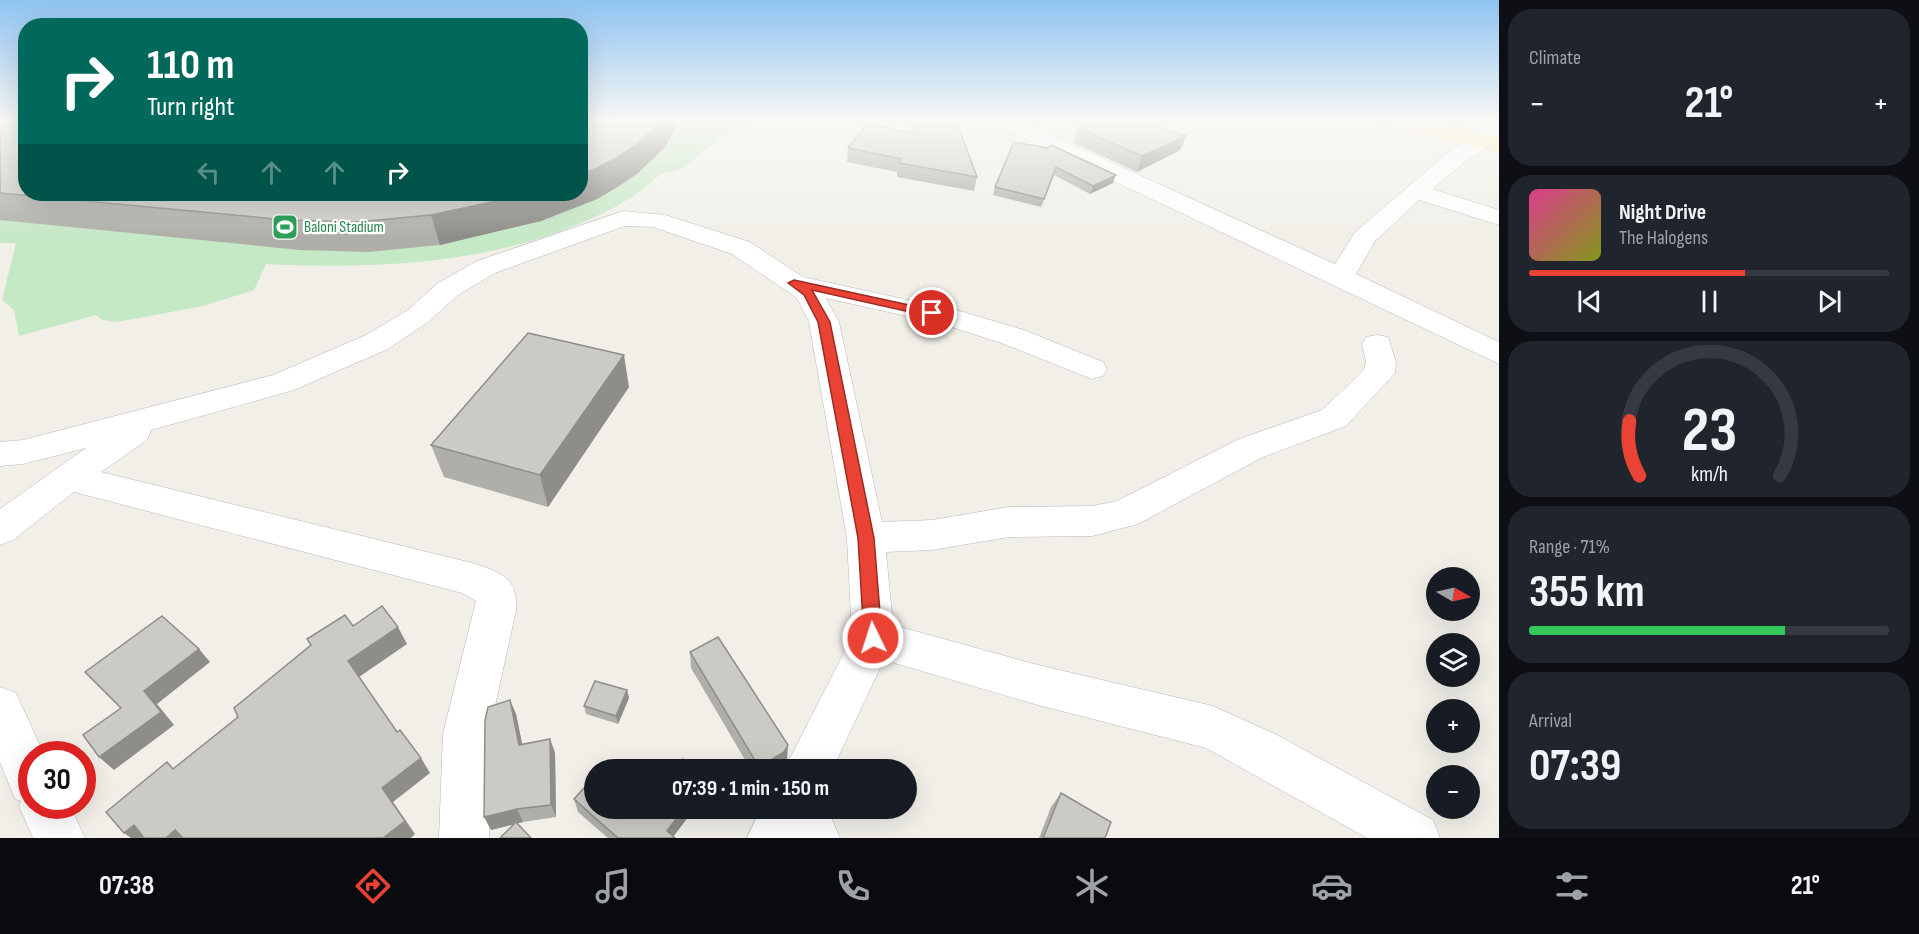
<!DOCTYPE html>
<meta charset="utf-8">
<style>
body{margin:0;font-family:"Sofia Sans Condensed",sans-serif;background:#20242c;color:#f1f3f6;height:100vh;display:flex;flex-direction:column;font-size:22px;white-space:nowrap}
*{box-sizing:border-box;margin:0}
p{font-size:20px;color:#9ea1a6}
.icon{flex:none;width:33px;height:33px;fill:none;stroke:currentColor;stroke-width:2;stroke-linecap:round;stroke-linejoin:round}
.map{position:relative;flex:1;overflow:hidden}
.drawer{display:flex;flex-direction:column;gap:9px;padding:9px;background:#0d0f14;width:420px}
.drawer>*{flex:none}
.hud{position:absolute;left:18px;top:18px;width:570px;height:183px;border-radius:24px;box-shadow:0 6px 24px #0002;background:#00695c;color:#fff;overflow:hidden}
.needle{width:39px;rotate:99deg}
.tools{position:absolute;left:1426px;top:567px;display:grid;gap:12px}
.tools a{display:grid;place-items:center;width:54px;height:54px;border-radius:50%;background:#171b24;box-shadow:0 6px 24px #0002;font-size:30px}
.speed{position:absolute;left:18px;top:741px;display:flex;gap:12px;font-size:30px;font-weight:700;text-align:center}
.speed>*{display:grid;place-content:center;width:78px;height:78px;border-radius:50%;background:#171b24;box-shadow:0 6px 24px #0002;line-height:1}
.speed .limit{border:9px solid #d22;background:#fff;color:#111}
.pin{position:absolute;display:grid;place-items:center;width:51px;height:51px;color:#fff;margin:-26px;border:3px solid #fff;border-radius:50%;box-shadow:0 2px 6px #0007}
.me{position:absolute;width:66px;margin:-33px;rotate:356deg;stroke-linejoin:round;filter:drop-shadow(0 0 4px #0008)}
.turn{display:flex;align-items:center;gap:21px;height:126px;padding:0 30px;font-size:27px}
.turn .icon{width:78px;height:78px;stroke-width:2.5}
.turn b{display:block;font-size:42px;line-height:51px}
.lanes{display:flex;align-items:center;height:57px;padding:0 30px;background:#0003;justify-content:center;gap:30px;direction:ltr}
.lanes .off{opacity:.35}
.big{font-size:45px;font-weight:700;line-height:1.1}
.drawer .widget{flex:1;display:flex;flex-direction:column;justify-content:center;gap:9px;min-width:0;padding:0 21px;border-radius:24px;background:#20242c}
.drawer .dial{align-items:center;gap:0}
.dial svg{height:156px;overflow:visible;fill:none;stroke:#363941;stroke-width:7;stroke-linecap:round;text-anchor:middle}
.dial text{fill:#f1f3f6;stroke:none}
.song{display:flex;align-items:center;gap:18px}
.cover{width:72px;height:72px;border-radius:9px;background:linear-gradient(135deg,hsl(330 70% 55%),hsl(70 70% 35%))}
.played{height:6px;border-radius:3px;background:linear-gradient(90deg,#ea4335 60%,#363941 60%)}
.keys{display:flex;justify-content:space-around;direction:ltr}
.heat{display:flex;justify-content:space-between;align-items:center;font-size:33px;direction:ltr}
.charge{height:9px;border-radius:4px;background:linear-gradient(90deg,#34c759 71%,#363941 0)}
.trip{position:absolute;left:584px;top:759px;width:333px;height:60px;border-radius:30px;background:#171b24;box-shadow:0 6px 24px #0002;font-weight:700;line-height:60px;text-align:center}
.dock{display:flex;height:96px;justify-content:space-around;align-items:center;background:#090b0e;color:#9ea1a6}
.dock .icon{width:42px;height:42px}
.dock .current{color:#ea4335}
.dock b{font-size:27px;color:#f1f3f6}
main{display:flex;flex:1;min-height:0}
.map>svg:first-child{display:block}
.green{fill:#c5e8c5}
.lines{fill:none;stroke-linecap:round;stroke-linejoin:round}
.minor-casing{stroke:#b5b8bc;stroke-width:1}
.major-casing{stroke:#f2c960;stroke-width:1}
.minor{fill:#fff;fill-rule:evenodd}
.major{fill:#fff2af;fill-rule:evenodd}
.wall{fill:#afaea9}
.shaded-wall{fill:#8f8d8a}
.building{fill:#cccac5;stroke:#8f8d8a;stroke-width:1.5}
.route{fill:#ea4335;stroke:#982c22;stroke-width:1.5}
.labels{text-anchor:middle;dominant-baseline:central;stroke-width:4.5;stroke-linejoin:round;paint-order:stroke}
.far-leisure-label{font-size:16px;fill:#27864d;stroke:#fff;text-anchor:start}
</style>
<main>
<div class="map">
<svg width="1499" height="838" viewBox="0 0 1499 838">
<rect width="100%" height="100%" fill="#f1efe8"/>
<path class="green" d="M0,120L26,194H580L581,120H766L754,121C742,136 735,132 719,140C706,147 687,168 675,171C671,173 666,171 662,174C654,178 648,186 641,191C622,204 601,215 581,223C482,265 372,269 266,264L254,290L203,306L117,322L102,320L96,315L19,336L14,310L2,300L16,243H0Z"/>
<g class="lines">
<g class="minor-casing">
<g id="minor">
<path d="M991,120H1018L1335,264L1355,232L1451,150L1475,135L1484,125H1498L1499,133L1491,145L1467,160L1432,189L1499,210V225L1419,200L1375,241L1356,274L1499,342V364L994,124Z"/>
<path d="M623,211L665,215L750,242L803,277L963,312L1024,330L1103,362L1107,369L1103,376L1092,379L1004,344L946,325L826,298L839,322L882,522L932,520L1009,507L1092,506L1117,501L1239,439L1322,410L1364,370L1366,362L1362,344L1366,337L1377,335L1388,337L1396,362L1395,373L1346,426L1263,457L1138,524L1092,536L1009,537L932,550L886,552L893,625L1038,665L1213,706L1275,734L1433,820L1440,838H1367L1206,748L1038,705L884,660L832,770H784L852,637L847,538L809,322L797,298L732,254L653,227L625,226L495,273L458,295L428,322L388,349L294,390L151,430L147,440L101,472L472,563C500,572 518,577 516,610L489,734V838H439L443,734L476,601L462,593L74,492L13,540L0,545V509L86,448L23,464L0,466V442L23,440L273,375L366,335L408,310L438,283L477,261Z"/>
<path d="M0,687L16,693L44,754H32V806H70L85,838H33L19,806L21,801L15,799L0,762Z"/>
<path d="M761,808H827L840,838H747Z"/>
</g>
</g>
<g class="major-casing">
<path id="major" d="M1381,120H1419L1499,137V151L1384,124Z"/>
</g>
<use href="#minor" class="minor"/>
<use href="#major" class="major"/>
</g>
<g class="wall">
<path d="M0,120L26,194H580L679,122L665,147L638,173L619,186L597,199L541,221L440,245L368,252L300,250L0,220Z"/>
<path d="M909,120H956L977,177L974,191L897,177V172L847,162L848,148L912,133Z"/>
<path d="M1078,128L1180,150L1137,172L1074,143Z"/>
<path d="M1014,142L1113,183L1090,194L1054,175L1041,207L993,195L995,187Z"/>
<path d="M629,387L548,507L444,477L431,445Z"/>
<path d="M690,652L787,760L783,767L779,770H751L691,668Z"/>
<path d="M627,690L629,698L618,724L586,714L584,706Z"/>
<path d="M516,714L522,744L550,739L555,753L556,817L523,822L491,830Z"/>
<path d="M1061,793L1105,838H1039L1051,807Z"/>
<path d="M574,799L641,810L642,808H695L673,837L675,838H608L578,812Z"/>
</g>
<g class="shaded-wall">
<path d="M8,120H26V139Z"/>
<path d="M663,120H678L679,122L665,147L638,173L619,186L597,199L541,221L440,245L431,215L528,194H580V174Z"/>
<path d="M1186,136L1180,150L1137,172L1142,156Z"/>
<path d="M1056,167L1054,175L1041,207Z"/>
<path d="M1116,175L1113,183L1090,194L1093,186Z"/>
<path d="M624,355L629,387L548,507L540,475Z"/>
<path d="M398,627L407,644L359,677L348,661Z"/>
<path d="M199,649L210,662L157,704L174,725L114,770L99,757L144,691Z"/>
<path d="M627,690L629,698L618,724L616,716Z"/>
<path d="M510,700L516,714L525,758L519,745Z"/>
<path d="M550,739L555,753L556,817L551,805Z"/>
<path d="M788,745L787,760L783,767L779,770H759V767Z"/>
<path d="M421,758L430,773L393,802L415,834L411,838H383L382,788Z"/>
<path d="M684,808H695L672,838L667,831Z"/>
<path d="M517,809L523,822L491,830L484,817Z"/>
<path d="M134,825L151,838H131L124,833Z"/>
<path d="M175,830L186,838H166Z"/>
</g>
<g class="building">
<path d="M0,120H8L17,130L26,135V194H528L431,215L357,222L287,220L0,193Z"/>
<path d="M580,120H663L635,145L616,158L593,170L580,174Z"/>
<path d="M914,120H956L977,177L899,163L902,159L848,148L867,124L918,134Z"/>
<path d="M1089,120H1133L1186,136L1142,156L1078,128Z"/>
<path d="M1014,142L1048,148L1051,145L1116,175L1093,186L1056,167L1044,199L995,187Z"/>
<path d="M528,333L624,355L540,475L431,445Z"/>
<path d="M382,606L398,627L348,661L397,732L400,730L421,758L382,788L405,821L383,838H183L175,830L166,838H144L134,825L124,833L106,812L167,762L173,769L238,717L234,708L311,645L307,639L345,615L353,626Z"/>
<path d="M162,616L199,649L144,691L161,712L99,757L83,735L121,708L85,672Z"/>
<path d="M718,637L788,745L784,752L759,767L690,652Z"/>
<path d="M595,681L627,690L616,716L584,706Z"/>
<path d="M510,700L519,745L550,739L551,805L517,809L484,817L485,720L488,707Z"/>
<path d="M683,759L696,770H674Z"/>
<path d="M594,777V808H640L641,810L642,808H684L667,831L675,838H618L574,799Z"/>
<path d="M1061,793L1111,822L1105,838H1043Z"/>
<path d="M516,822L531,838H500Z"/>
</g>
<linearGradient id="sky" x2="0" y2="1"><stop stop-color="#8fc3f1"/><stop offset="0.51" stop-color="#f9f8f5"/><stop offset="1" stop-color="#f9f8f5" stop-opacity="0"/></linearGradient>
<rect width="1499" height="237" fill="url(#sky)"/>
<path class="route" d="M794,280L932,310L938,313L932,317L812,290L830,322L874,538L882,638L879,644L873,646L867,644L864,638L858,538L818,322L804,295L788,283Z"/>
<defs>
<g id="stadium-square" transform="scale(1.35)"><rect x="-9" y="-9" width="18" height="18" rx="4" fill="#2e9e5b" stroke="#fff"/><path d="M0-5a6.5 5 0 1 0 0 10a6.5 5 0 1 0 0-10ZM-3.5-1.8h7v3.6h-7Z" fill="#fff"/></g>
</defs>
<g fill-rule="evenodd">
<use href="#stadium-square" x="285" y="227"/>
</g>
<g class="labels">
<g class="far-leisure-label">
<text x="304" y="227">Baloni Stadium</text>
</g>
</g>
</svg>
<div class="tools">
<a><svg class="needle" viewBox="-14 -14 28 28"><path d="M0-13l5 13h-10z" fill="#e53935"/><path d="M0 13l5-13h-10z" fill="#9ea1a6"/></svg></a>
<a><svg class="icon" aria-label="layers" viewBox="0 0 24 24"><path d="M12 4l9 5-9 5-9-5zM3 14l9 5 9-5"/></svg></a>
<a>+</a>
<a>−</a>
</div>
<div class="speed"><div class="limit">30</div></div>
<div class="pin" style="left:932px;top:313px;background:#d93025"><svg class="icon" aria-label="arrive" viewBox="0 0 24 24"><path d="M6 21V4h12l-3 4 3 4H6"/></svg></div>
<svg class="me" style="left:873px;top:638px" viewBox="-20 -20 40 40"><circle r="17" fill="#ea4335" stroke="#fff" stroke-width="3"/><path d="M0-11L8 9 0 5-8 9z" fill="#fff"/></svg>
<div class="trip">07:39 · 1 min · 150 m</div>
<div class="hud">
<div class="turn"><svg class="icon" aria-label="right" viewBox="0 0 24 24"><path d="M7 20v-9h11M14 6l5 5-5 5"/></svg><div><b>110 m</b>Turn right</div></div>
<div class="lanes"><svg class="icon off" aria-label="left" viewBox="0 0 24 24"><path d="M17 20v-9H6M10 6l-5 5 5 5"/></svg><svg class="icon off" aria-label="ahead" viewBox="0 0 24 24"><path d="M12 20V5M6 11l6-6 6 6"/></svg><svg class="icon off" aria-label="ahead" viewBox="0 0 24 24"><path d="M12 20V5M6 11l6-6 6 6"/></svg><svg class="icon" aria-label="right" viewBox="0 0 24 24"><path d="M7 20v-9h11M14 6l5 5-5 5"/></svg></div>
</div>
</div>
<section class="drawer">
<div class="widget"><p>Climate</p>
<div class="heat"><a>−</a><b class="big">21°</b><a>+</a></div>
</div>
<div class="widget">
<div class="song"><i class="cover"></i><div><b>Night Drive</b><p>The Halogens</p></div></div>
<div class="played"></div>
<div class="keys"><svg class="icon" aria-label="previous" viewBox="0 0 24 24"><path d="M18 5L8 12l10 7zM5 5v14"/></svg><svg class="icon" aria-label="pause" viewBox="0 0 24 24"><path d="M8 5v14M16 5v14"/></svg><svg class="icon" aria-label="next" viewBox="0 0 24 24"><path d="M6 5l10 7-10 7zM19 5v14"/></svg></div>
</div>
<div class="widget dial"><svg viewBox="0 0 100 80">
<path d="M14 69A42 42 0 1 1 86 69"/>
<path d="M14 69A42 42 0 0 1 9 41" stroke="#ea4335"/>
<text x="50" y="56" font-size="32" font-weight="700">23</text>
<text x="50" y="72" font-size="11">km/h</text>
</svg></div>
<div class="widget"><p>Range · 71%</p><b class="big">355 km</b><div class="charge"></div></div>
<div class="widget"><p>Arrival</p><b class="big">07:39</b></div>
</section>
</main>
<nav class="dock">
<b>07:38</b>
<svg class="icon current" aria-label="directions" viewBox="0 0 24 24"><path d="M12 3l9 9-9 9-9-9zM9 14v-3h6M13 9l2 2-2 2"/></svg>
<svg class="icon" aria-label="music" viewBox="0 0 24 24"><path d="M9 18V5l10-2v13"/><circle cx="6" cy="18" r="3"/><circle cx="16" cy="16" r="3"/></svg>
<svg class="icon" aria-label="phone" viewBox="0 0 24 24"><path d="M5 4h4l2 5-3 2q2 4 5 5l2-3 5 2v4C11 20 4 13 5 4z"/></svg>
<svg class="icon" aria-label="climate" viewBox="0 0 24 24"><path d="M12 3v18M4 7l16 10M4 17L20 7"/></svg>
<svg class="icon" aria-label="car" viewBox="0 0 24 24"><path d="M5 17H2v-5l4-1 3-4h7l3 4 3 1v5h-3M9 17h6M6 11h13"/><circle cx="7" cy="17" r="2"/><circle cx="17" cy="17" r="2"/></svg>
<svg class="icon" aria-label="filters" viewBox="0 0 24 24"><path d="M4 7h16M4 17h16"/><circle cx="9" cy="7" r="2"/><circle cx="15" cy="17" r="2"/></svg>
<b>21°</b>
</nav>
